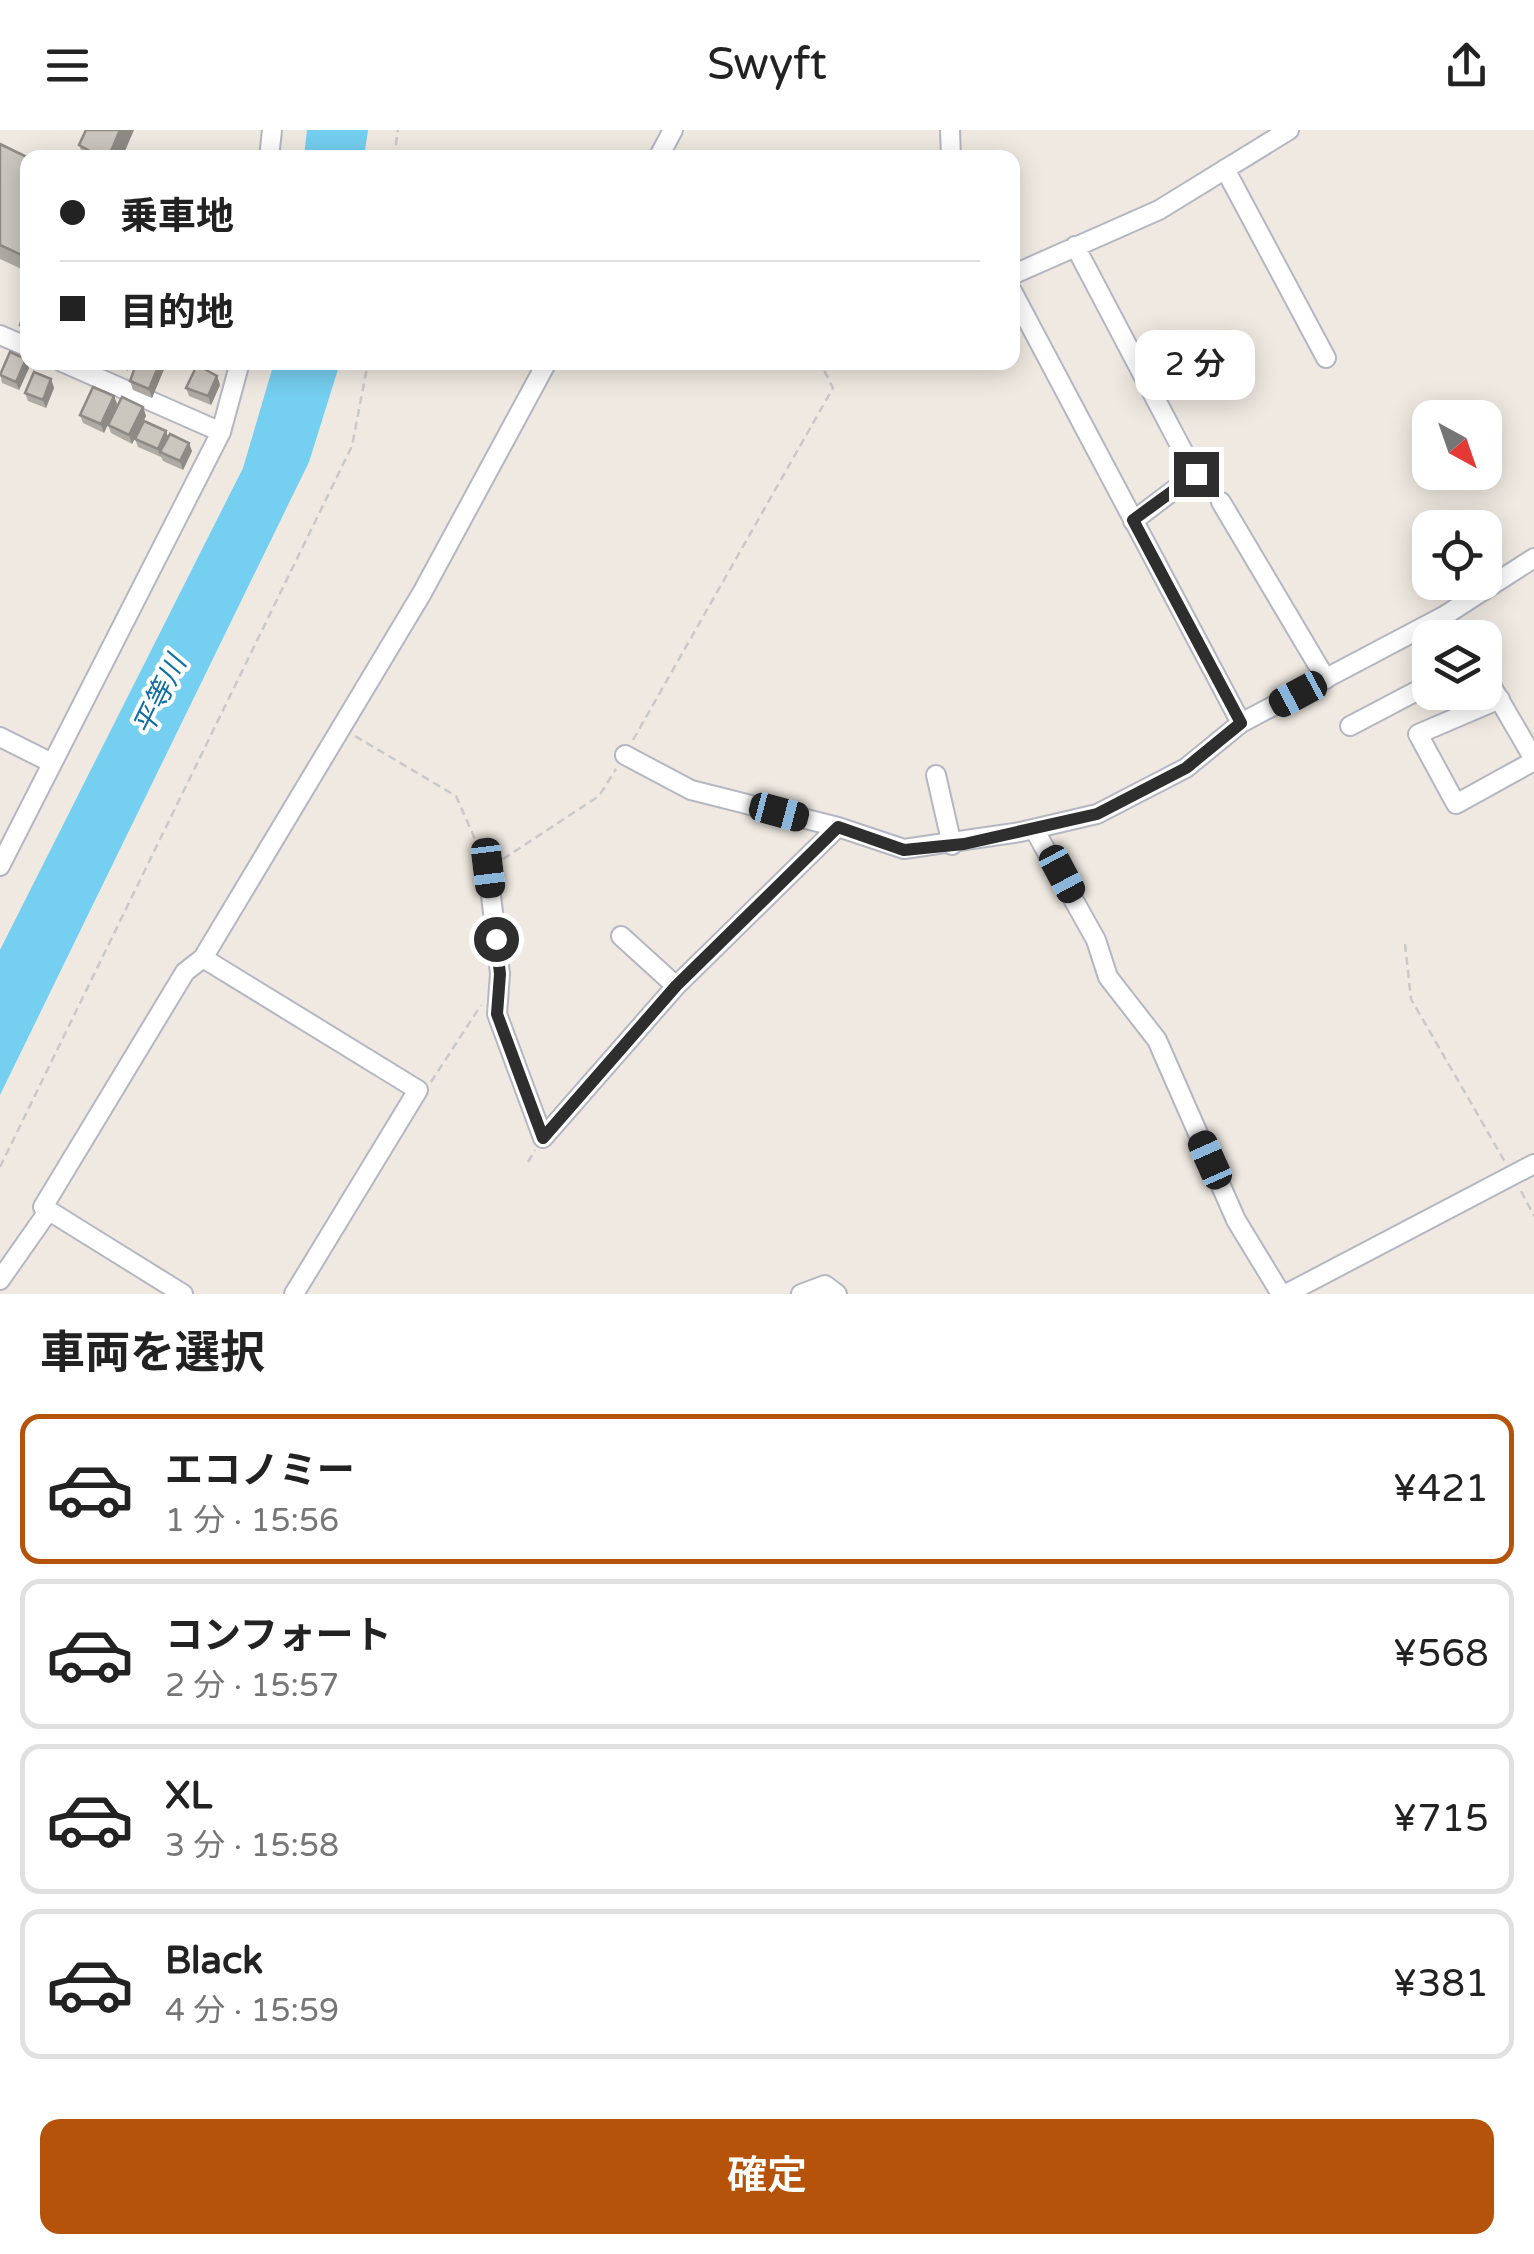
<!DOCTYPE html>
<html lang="ja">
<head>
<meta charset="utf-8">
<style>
  :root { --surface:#fff; --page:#f2f2f2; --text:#222; --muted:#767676; --line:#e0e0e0; --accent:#b45309 }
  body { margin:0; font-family:"Varela Round","Noto Sans JP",sans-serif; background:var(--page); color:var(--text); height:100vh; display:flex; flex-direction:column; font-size:38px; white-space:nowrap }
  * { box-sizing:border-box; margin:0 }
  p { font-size:32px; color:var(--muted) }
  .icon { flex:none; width:55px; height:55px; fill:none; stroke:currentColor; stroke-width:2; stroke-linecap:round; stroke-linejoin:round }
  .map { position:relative; height:1164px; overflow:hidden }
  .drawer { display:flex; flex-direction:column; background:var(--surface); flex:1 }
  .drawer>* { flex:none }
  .banner { position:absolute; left:20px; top:20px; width:1000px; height:220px; border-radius:20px; box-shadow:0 5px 25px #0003; display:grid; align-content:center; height:220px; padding:0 40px; background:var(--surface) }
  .needle { width:65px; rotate:140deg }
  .fabs { position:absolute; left:1412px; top:270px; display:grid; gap:20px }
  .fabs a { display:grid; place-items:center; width:90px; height:90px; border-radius:20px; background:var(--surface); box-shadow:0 5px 25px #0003; font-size:50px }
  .end { position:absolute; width:45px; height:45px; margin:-22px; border:12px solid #2e2e2e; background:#fff; box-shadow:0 0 0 5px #fff }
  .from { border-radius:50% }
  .bubble { position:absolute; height:70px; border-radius:20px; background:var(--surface); box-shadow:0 5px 25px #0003; font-size:32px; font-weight:600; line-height:70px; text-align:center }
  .car { position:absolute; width:30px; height:60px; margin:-30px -15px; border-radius:12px; box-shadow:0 0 8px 2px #0007; background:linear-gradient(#222 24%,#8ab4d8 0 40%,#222 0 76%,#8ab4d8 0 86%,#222 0) }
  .banner b { display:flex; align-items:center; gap:35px; height:95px; font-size:38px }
  .banner b+b { border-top:2px solid var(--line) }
  .banner i { width:25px; height:25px; background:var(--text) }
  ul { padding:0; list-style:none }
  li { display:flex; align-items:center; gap:30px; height:150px; margin:0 20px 15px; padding:0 20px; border:5px solid var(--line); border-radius:20px }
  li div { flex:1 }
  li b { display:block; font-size:38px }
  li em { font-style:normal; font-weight:600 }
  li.current { border-color:var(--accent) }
  li>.icon { width:90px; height:90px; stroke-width:1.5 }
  h2 { padding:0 40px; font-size:45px; line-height:120px }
  .cta { display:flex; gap:20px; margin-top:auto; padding:20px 40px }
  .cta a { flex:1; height:115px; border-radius:20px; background:var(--accent); color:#fff; font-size:40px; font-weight:600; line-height:115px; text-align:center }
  header { display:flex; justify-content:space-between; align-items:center; height:130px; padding:0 40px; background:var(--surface); font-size:45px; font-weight:600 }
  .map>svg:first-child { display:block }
  .water { fill:#75cff0 }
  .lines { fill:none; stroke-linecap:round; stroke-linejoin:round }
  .minor-casing { stroke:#b4b7c1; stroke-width:22 }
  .path { stroke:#c9c9c9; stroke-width:2.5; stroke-dasharray:8 5; stroke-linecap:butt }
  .minor { stroke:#fff; stroke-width:18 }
  .wall { fill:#afaba4 }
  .shaded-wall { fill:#8e8b86 }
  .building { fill:#cbc7bf; stroke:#8e8b86; stroke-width:2.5 }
  .route { stroke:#2e2e2e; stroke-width:12 }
  .labels { text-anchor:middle; stroke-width:8; stroke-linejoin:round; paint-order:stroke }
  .water-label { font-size:28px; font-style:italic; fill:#0d6fa3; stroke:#fff }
</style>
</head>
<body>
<header><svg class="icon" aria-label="menu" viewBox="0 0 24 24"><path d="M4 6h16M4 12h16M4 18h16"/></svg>Swyft<svg class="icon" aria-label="share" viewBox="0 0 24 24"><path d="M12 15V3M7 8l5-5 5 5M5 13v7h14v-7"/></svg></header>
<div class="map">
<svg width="1534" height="1164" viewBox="0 0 1534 1164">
  <rect width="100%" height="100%" fill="#efe9e1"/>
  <!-- water -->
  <path class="water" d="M307 0H368L364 27H304Z
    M274 233H340L309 332 0 965V820L243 338Z"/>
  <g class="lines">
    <defs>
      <path id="minor" d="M950 0 951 28
        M269 28 272 0
        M658 28 673 0
        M1225 39 1326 228
        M1075 116 1195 344 1133 391
        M1012 145 1159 80 1289 0
        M1012 161 1241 593
        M0 205 28 217
        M62 232 221 302
        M1221 372 1326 549
        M1444 486 1454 508
        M1485 545 1534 629
        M1500 569 1418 604 1456 674 1534 631
        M1350 596 1430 554
        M0 607 52 633
        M625 625 691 660 838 697 904 719 1020 702 1097 684 1186 638 1241 593 1444 486 1534 428
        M936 645 952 715
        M1034 699 1096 810 1108 847 1157 910 1236 1090 1281 1164
        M0 736 221 302 240 232
        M488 739 500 844 497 884 543 1008 676 856 838 697
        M621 806 676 856
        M203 828 422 463 547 232
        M0 1150 47 1083
        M183 1164 43 1077 185 842 203 828 418 960 294 1164
        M801 1164 825 1155 837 1164
        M1286 1164 1534 1034"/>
    </defs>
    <!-- minor casing -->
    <use href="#minor" class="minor-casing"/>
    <!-- path -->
    <path class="path" d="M394 28 398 0
      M355 606 456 666 482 725
      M633 610 833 258 820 232
      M503 729 599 666 616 639
      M1405 814 1411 869 1505 1032
      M431 952 481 875
      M528 1032 535 1020
      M0 1037 352 316 368 232
      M1521 1061 1534 1086"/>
    <!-- minor -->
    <use href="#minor" class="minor"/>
  </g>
  <!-- wall -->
  <path class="wall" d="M0 14 28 28V142L0 129Z
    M79 15 122 28H84Z
    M28 172V206L23 203 20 195Z
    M105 232H131L128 241Z
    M167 232 152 268 133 260 130 251Z
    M29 238 19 260 2 253 0 243Z
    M217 246 220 255 211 275 189 266 186 258Z
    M51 249 54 258 46 278 28 271 25 263Z
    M114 266 117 274 104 303 83 293 80 285Z
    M143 277 146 286 132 314 111 303 108 295Z
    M166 301 168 307 192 321 183 340 163 331 161 327 138 317 135 309Z"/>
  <!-- shaded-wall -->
  <path class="shaded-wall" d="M120 0H134L122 28H108Z
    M26 229 29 238 19 260 16 252Z
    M160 232H167L152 268 149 259Z
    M217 246 220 255 211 275 208 266Z
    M51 249 54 258 46 278 43 270Z
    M114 266 117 274 104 303 101 294Z
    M143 277 146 286 132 314 129 305Z
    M166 301 169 310 160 322 161 328 158 319Z
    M189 313 192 321 183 340 180 331Z"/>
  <!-- building -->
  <path class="building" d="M86 0H120L108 28H103L79 15Z
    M0 14 29 28 28 128 0 115Z
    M28 172V199L20 195Z
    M10 222 26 229 16 252 0 245Z
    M137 232H160L149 259 130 251Z
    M197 235 217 246 208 266 186 258Z
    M34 242 51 249 43 270 25 263Z
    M93 257 114 266 101 294 80 285Z
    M122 267 143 277 129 305 108 295Z
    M144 291 166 301 158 319 135 309Z
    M170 304 189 313 180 331 160 322Z"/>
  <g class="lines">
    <!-- route -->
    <path class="route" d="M496 809 500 844 497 884 543 1008 676 856 838 697 904 720 964 714 1097 684 1186 638 1241 593 1133 390 1196 344"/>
  </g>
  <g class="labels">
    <!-- water labels -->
    <g class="water-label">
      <text transform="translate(159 565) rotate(-64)" y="10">平等川</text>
    </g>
  </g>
</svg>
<div class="fabs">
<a><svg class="needle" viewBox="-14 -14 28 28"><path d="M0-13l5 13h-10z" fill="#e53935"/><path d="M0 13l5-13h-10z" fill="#767676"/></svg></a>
<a><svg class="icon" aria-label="locate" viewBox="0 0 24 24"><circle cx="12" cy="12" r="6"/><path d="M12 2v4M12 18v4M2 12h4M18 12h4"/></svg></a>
<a><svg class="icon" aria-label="layers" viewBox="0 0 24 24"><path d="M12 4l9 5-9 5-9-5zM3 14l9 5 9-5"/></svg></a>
</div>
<i class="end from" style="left:496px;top:809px"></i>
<i class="end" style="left:1196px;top:344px"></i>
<div class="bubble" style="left:1135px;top:200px;width:120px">2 分</div>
<i class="car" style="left:1298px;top:564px;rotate:242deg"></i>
<i class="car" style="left:779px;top:682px;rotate:105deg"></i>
<i class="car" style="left:488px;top:738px;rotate:173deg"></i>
<i class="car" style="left:1062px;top:744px;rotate:152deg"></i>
<i class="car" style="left:1210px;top:1030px;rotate:336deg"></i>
<div class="banner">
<b><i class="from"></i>乗車地</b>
<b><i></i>目的地</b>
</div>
</div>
<section class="drawer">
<h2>車両を選択</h2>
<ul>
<li class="current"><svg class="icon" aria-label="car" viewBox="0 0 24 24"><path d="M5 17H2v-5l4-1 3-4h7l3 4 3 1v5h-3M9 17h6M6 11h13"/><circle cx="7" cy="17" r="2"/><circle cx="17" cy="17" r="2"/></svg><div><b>エコノミー</b><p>1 分 · 15:56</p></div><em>¥421</em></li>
<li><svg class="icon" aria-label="car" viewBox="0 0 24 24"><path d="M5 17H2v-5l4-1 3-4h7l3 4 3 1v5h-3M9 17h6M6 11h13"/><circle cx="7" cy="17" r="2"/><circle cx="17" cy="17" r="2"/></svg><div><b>コンフォート</b><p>2 分 · 15:57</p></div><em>¥568</em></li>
<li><svg class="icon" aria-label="car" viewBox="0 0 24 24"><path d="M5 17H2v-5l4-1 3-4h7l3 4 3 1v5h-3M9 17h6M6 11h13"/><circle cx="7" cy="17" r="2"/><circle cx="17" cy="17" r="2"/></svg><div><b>XL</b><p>3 分 · 15:58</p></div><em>¥715</em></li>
<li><svg class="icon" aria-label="car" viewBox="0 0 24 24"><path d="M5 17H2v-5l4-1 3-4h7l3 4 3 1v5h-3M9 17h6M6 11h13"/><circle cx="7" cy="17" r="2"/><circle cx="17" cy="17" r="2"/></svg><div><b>Black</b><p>4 分 · 15:59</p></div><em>¥381</em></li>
</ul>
<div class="cta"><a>確定</a></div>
</section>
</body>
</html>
